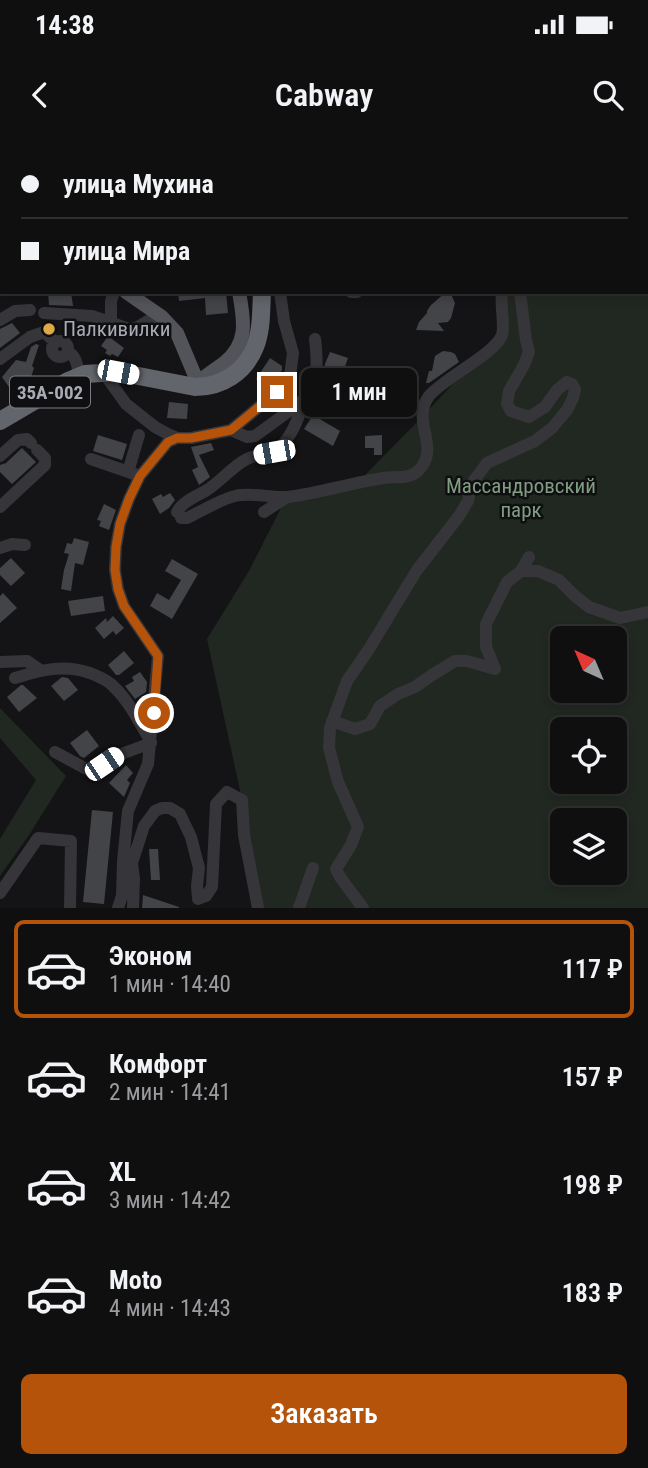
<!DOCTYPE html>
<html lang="ru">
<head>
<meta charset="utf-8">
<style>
  :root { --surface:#0f0f10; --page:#181819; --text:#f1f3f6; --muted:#9b9c9f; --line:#2f2f30; --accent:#b45309 }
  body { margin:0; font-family:"Roboto Condensed",sans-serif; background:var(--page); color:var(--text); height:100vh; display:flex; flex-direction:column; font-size:26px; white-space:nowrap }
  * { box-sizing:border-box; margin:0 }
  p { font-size:23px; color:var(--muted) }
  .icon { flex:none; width:38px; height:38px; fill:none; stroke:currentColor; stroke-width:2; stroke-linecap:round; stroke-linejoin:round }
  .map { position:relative; height:768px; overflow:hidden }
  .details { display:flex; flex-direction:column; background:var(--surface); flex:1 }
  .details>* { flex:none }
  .banner { position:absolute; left:0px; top:0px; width:649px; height:154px; box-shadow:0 4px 10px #0003,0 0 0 2px var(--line); display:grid; align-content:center; height:154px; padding:0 21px; background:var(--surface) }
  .needle { width:46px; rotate:316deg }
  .tools { position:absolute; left:550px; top:486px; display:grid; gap:14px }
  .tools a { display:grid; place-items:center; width:77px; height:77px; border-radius:10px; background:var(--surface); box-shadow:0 4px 10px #0003,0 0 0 2px var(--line); font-size:35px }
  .end { position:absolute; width:32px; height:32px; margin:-16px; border:9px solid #b45309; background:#fff; box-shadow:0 0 0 4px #fff }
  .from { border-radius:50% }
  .bubble { position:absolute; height:49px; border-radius:10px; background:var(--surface); box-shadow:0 4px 10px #0003,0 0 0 2px var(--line); font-size:23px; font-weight:600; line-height:49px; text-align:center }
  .car { position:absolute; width:21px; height:42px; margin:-21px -10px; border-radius:9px; box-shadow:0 0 5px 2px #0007; background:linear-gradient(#fff 24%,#345 0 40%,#fff 0 76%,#345 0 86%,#fff 0) }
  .banner b { display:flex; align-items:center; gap:24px; height:66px; font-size:26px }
  .banner b+b { border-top:2px solid var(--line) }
  .banner i { width:18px; height:18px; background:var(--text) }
  ul { padding:12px 0 0; list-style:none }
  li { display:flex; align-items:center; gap:21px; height:98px; margin:0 14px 10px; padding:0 7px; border:4px solid transparent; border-radius:10px }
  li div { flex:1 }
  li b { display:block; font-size:26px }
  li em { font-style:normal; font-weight:600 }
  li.active { border-color:var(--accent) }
  li>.icon { width:63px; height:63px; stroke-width:1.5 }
  .button { display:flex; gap:14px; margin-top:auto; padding:14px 21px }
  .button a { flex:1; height:80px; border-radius:10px; background:var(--accent); color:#fff; font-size:28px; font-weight:600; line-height:80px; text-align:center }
  .status { display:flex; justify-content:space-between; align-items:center; height:49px; padding:0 35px; background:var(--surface); direction:ltr }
  .status svg { height:19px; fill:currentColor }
  header { display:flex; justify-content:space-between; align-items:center; height:91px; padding:0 21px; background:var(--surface); font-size:32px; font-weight:600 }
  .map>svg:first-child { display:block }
  .green { fill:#212822; fill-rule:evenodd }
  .building { fill:#434448 }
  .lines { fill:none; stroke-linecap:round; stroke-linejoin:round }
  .minor { stroke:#36363a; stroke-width:12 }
  .major { stroke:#525459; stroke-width:14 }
  .highway { stroke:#62656b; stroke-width:18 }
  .route { stroke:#b45309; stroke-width:9 }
  .poi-dot { fill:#ddaa45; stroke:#0f0f11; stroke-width:2.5 }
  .labels { text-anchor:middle; stroke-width:5; stroke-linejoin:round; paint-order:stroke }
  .shield { fill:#0f0f11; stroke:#7a7c83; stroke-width:2 }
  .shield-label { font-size:19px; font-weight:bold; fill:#a8abb4 }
  .poi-label { font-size:21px; fill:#a8abb4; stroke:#0f0f11; text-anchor:start }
  .park-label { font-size:21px; fill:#819d82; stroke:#0f0f11 }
</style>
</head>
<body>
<div class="status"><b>14:38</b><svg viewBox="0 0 49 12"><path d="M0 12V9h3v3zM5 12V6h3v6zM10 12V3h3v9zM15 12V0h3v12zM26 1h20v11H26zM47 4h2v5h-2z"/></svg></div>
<header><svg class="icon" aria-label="back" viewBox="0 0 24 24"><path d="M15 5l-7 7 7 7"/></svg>Cabway<svg class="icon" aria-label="search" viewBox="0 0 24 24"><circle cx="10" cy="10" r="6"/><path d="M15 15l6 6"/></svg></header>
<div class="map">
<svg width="648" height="768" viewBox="0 0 648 768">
  <rect width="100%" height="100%" fill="#141416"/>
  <!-- green -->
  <path class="green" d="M635 0H648V768H262L245 673 207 499 249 431 288 354 353 344 365 335 423 276 504 189 503 152H648V2H633ZM562 499H614V551H562ZM562 590H614V642H562ZM562 681H614V733H562Z
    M0 568 66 636 29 695 0 736V699L36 640 0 598Z"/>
  <!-- building -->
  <path class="building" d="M48 152H71L73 166 49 165Z
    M178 152H226L228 173 206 175 205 158 179 161Z
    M446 152 451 154 455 163 451 178 448 182 438 183 444 191 416 190 419 182 427 173V171L431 165Z
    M12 183 20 193 0 208V189Z
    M108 196 124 208 118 217 112 214 110 216 105 213 107 210 101 206Z
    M36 204 39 205 32 226 34 228 31 237 9 247 2 237 16 220 26 222 31 207Z
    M443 211 451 212 455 214 459 222 429 243H426L429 231H432L435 216Z
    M330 212 348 218 341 238 346 240 342 252 337 250 333 259 318 254 324 238 325 224Z
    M270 218 282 226V230L269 247 256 239Z
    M402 247 417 254 408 273 394 267Z
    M169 262 188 264 187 279 167 278Z
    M313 275 340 291 333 306 304 289Z
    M98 295 127 304 122 320 93 311Z
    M382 295V315H374V308H365V296Z
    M211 303 214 310 199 315 210 337 199 345 192 330 198 327 191 307Z
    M22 308 36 322 12 344 0 332V325L6 323Z
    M170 353 175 360 169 368 160 374 152 359 161 354 163 357Z
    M104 364 116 370 109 390 99 386 101 381 97 380Z
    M74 398 89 402 83 425 75 423 71 451 61 449 64 430 69 414 64 413 67 403 72 404Z
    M11 418 25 433 11 446 0 435V428Z
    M172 419 198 434 172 479 150 466 157 453 169 460 181 440 165 431Z
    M3 453 17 468 0 483V456Z
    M103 456 105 471 71 476 68 461Z
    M113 476 124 488 116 495 113 491 104 499 95 488 106 478 107 482Z
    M124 511 134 523 119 535H116L108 525Z
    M140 532 147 542 146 552 135 559 125 546 134 541 132 537Z
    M62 537 68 538 78 550 64 561 51 546Z
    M21 545H23L37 558 19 572 7 557Z
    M87 590 99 606 84 618 80 616 70 603Z
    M126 625 133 633 127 640 130 643 124 657 109 643Z
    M92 670 113 672 104 764 83 762Z
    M149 709H158L160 740H151Z
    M143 755 179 767V768H142Z"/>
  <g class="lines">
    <!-- minor -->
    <path class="minor" d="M518 0 521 2
      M356 2 366 0
      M478 2 479 0
      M576 2 579 0
      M632 2 633 0
      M0 48H2
      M0 76H2
      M0 102 2 101
      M351 152H357
      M44 173 92 176 129 189 136 188 148 181 162 177
      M0 180 15 171 30 170
      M111 182V161L114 152
      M52 209a8 8 0 1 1 16 0a8 8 0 1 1-16 0Z
      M68 212C75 215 77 222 78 230
      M0 219 30 197 44 192 55 202
      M103 232 126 264 155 287 168 294 177 298H191L231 290 277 252 290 236 293 213 284 181 280 152
      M296 266C320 249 318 225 315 199
      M0 316 18 300 27 299 31 303
      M91 319 140 336
      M128 332 139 295
      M0 367 45 325V318L37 310
      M177 372C183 361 197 356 207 350 221 341 231 328 245 320 254 315 262 315 271 312 286 308 297 283 301 269L296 266 255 296 247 297 231 290
      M264 372 287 357
      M181 378H187C200 372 221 359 235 356 250 352 272 358 288 357 320 353 351 343 383 338 395 336 408 340 418 331 442 308 410 281 429 256 444 238 496 213 502 195 505 186 500 164 502 152
      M0 408 12 404 25 405
      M521 431H538L559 440 574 455 589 467 620 478 648 472
      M0 522 27 521 40 530
      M15 538C41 530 63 524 90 533 99 537 108 540 114 547 130 562 140 584 151 602
      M332 581 355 589 370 584 380 566 398 554 415 547 432 535 455 521H467L495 529 486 507V484L507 442 521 431 529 417
      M55 612 92 632 116 616 151 603
      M0 753 38 698 71 701 70 768
      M118 768 122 756 123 721 128 671 148 624 158 516 124 466 118 449 115 430 116 407 120 384 129 359 140 336 168 302 177 298
      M133 768 134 739 132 723 144 686 155 671 162 668H170L180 674 191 697 199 728 197 746 198 759 206 756 212 747 216 664 227 652 242 660 244 695 258 768
      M299 768 313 728
      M363 768 340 737 336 729 351 705 358 687 338 642 329 608 330 588 347 541 369 509 417 430 459 376 468 361 472 343 487 323 535 301 552 288 567 270 573 258 575 249 572 244 567 242 557 250 545 267 529 277 511 271 507 264 509 251 524 225 529 212 526 200 520 152"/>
    <!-- major -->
    <path class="major" d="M136 0 137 2
      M0 131H2
      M126 152 162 177 177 193 198 243C206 235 215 230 224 223 249 203 244 180 239 152"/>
    <!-- highway -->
    <path class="highway" d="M298 2 300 0
      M0 281 68 241 85 234 118 232 195 247C222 247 245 232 255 207 262 190 261 169 262 152"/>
  </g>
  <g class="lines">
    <!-- route -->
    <path class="route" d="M154 573 158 516 124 466 118 449 115 430 116 407 120 384 129 359 140 336 168 302 177 298H191L231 290 277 252"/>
  </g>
  <!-- markers -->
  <circle class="poi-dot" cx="49" cy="189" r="7"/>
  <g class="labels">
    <!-- shield labels -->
    <rect class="shield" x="10" y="236.5" width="80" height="31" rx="5"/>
    <g class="shield-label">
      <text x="50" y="259">35А-002</text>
    </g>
    <!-- poi labels -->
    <g class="poi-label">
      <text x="63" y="196">Палкивилки</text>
    </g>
    <!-- park labels -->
    <g class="park-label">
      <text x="521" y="353">Массандровский<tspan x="521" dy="24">парк</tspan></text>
    </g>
  </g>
</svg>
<div class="tools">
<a><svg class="needle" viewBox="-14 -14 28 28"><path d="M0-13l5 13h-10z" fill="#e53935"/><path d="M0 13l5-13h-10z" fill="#9b9c9f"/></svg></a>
<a><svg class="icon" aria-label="locate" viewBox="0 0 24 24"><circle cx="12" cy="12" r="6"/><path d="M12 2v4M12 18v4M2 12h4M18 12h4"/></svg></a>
<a><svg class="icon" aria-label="layers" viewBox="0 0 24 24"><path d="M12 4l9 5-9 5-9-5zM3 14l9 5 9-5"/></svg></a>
</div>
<i class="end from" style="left:154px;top:573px"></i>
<i class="end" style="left:277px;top:252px"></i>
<div class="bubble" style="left:301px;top:228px;width:116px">1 мин</div>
<i class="car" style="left:118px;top:232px;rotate:101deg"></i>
<i class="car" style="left:274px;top:312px;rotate:260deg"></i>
<i class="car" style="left:104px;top:624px;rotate:56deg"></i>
<div class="banner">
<b><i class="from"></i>улица Мухина</b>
<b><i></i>улица Мира</b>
</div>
</div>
<section class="details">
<ul>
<li class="active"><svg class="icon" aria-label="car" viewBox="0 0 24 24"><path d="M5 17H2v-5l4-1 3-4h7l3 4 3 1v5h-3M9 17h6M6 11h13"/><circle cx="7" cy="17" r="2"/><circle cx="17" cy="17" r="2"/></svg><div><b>Эконом</b><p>1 мин · 14:40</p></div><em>117 ₽</em></li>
<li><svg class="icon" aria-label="car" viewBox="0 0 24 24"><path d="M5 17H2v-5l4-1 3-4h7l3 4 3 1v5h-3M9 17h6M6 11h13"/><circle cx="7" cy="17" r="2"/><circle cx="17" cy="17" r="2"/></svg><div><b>Комфорт</b><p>2 мин · 14:41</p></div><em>157 ₽</em></li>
<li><svg class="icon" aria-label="car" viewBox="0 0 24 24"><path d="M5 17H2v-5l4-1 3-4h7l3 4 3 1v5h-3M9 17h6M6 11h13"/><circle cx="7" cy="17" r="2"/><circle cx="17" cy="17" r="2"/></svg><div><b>XL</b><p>3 мин · 14:42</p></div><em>198 ₽</em></li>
<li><svg class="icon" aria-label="car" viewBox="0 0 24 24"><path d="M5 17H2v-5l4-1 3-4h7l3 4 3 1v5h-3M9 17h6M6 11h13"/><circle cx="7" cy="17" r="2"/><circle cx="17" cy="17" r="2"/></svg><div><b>Moto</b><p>4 мин · 14:43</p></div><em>183 ₽</em></li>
</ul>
<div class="button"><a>Заказать</a></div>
</section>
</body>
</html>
